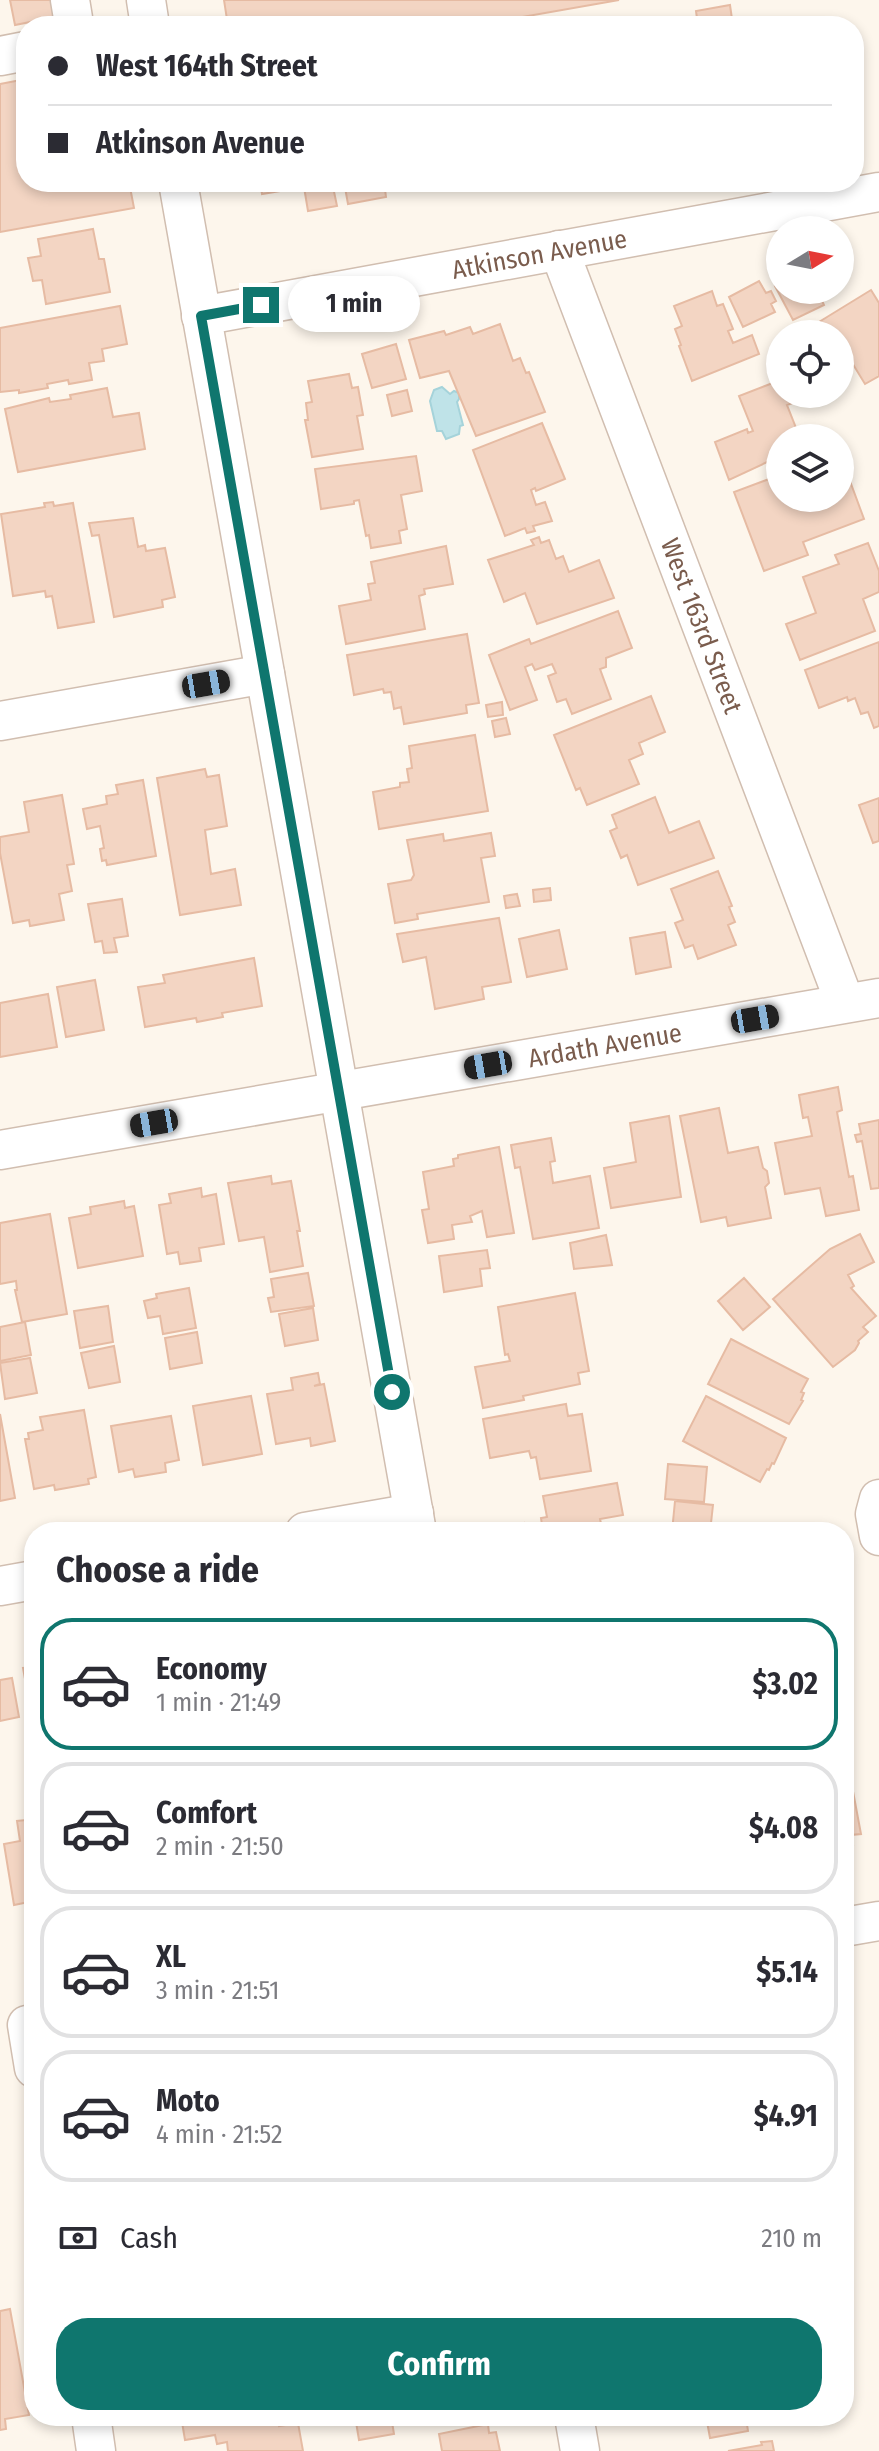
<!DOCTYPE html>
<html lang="en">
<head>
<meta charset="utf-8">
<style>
  :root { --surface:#fff; --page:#f2f2f3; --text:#2b2b33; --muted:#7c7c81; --line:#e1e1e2; --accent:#0f766e }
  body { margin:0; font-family:"Fira Sans Condensed",sans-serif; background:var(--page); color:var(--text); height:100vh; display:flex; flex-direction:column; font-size:30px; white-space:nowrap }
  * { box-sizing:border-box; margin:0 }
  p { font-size:26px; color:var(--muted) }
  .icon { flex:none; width:44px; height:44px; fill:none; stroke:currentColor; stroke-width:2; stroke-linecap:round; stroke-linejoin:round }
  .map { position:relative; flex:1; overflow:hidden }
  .panel { position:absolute; left:24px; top:1522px; width:830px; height:904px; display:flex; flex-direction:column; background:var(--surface); border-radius:32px; box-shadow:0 4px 12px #0003 }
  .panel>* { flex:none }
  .top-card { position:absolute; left:16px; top:16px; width:848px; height:176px; border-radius:32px; box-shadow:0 4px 12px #0003; display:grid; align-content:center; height:176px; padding:0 32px; background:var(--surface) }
  .needle { width:52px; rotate:80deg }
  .tools { position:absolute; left:766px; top:216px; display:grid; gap:16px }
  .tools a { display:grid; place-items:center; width:88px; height:88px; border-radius:50%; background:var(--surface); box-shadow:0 4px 12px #0003; font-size:40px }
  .end { position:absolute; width:36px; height:36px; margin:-18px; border:10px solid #0f766e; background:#fff; box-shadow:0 0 0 4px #fff }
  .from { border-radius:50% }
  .bubble { position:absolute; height:56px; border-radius:28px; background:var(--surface); box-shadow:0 4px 12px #0003; font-size:26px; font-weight:700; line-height:56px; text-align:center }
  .car { position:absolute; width:24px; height:48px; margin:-24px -12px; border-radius:10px; box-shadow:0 0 6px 2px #0007; background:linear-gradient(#222 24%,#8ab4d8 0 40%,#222 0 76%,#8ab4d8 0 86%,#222 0) }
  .top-card b { display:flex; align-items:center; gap:28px; height:76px; font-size:30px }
  .top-card b+b { border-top:2px solid var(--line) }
  .top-card i { width:20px; height:20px; background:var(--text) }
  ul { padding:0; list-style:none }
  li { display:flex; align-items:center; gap:24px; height:132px; margin:0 16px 12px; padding:0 16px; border:4px solid var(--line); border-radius:32px }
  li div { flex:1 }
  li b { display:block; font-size:30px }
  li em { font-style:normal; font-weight:700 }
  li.on { border-color:var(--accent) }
  li>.icon { width:72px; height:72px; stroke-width:1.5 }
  h2 { padding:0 32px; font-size:36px; line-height:96px }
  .pay { display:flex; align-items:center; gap:20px; height:88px; padding:0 32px; font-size:30px }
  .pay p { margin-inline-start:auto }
  .button { display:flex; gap:16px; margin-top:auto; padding:16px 32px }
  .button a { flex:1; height:92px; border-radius:32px; background:var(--accent); color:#fff; font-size:32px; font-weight:700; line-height:92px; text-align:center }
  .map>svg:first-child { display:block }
  .water { fill:#bfe3e8; stroke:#a5d3da; stroke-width:2 }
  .building { fill:#f3d5c3; stroke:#e6bba3; stroke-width:2 }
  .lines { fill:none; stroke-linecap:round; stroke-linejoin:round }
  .minor-casing { stroke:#d1beb0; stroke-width:41 }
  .minor { stroke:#fff; stroke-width:38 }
  .route { stroke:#0f766e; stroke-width:10 }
  .labels { text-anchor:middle; stroke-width:6; stroke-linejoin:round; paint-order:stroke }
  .street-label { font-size:26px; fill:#7a5c4d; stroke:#fffaf3 }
</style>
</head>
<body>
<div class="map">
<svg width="879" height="2451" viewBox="0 0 879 2451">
  <rect width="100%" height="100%" fill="#fdf6ec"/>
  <!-- water -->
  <path class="water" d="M442 387 450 394 454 391 459 393V399L457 402 463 425 460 426 459 434 446 439 442 431H437L430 401 434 390Z"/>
  <!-- building -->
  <path class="building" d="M10 0H57L60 16 15 25Z
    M224 0H619L471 26H228Z
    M730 5 733 26H698L696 11Z
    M26 79V182H129L134 208 0 232V84Z
    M260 182H332L337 206 308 211 304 187 262 194Z
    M344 182H384L386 197 348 204Z
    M93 229 99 259H104L110 292 46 304 42 280 33 281 28 258 41 256 38 239Z
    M759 281 766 293 771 291 776 301 771 304 775 312 743 327 729 297Z
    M780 283V290H817L824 305 793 320 775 286Z
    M871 290 879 303V376L865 384 840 343V334H819L814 325Z
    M712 291 717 306 723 304 733 329 728 331 733 343 752 335 759 354 692 381 679 346 681 345 675 329 682 326 674 306Z
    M120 306 127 344 102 349 104 361 89 363 92 380 69 384 68 380 47 384 48 388 19 393V390L0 392V328Z
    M500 324 513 361 520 358 526 373 529 372 545 412 476 436 449 371 420 378 409 340 444 331 446 335 470 327 473 334Z
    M396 344 406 379 372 388 362 354Z
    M349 374 352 388 358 387 363 415 357 416 363 449 312 457 305 420H308L306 403 312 402 308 381Z
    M778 381 780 394H802L804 399 787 405 800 438H780V456L729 480 715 442 747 429 748 433 753 431 739 396Z
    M107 388 113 417 139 413 145 449 18 472 5 409 49 398 50 402 71 399 70 395Z
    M407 390 412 411 392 416 387 395Z
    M542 423 565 479 536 491 535 488 531 490 536 505 545 502 552 521 533 526 535 531 527 533 525 528 505 536 473 450Z
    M840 454 864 519 803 542 808 555 764 571 734 492 780 475V498H840Z
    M416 456 422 491 401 495 407 529 399 531 401 543 371 548 369 535 366 536 359 500 354 501V504L321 509 315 469Z
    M53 502 54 506 73 503 94 622 58 628 52 596 46 597 45 591 13 596 1 514 45 507 44 503Z
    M133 518 138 547 145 545 146 551 165 548 175 597 162 600 163 607 114 617 99 535 92 536 89 523Z
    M539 537 541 543 549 540 556 559 563 556 569 572 599 560 614 598 537 624 525 593 504 602 488 560 534 545 531 540Z
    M868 543 879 571V592L863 599 875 631 800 660 786 624 816 613 803 577 839 564 835 555Z
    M446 546 453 584 424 589 425 594 419 596 425 629 346 644 339 606 371 600 368 584 375 583 371 562Z
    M618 611 632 648 606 658V667L600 669 611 699 572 714 566 699 557 702 548 676 556 673 552 664 535 670 532 664 525 667 537 700 510 710 489 655 529 639 531 644Z
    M467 634 479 703 466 705 467 713 404 724 401 707 394 709 391 692 384 693 383 689 354 695 347 655Z
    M879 642V726L874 728 868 712 861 714 855 698 848 701 847 697 819 708 805 670Z
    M651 696 665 732 639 743 643 754 629 760 639 784 587 805 580 788 576 790 554 735Z
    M502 702 503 715 488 717 486 705Z
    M506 718 510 734 495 737 492 721Z
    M475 735 488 811 379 829 373 792 400 787V783L409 782 407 769 412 768 409 746Z
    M205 769 207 777 219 775 227 826 205 830 211 874 235 869 241 905 180 915 157 778Z
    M143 780 156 856 107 865 106 860 102 861 100 849 104 848 100 826 87 829 83 809 107 804 106 796 118 794 116 785Z
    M62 795 74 864 67 865 72 891 59 894 64 920 30 926 29 920 13 923 0 853V837L29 832 24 802Z
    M655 797 669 833 699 821 714 858 638 885 627 855 621 858 610 831 617 828 612 815Z
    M879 798V841L873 843 859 805Z
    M491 833 495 856 481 858 489 902 417 914 418 919 395 923 388 884 411 880 414 875 407 840 443 834 444 841Z
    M718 871 732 906 729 907 735 922 728 925 736 945 698 959 693 945 685 948 675 923 683 920 671 889Z
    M550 888 551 900 534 902 533 890Z
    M517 894 520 906 506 908 504 896Z
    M122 899 128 936 114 938 117 952 104 953 102 941 95 942 88 904Z
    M499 918 511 982 482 987 484 999 435 1009 426 957 403 962 397 934Z
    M559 930 567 969 527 977 519 939Z
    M665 932 671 967 636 974 630 938Z
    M254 958 262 1006 222 1013 223 1017 197 1022 196 1018 145 1027 138 987 165 983 163 975Z
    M95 980 104 1030 66 1037 57 987Z
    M48 994 57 1047 0 1057V1003Z
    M838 1087 842 1110 837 1112 849 1177 853 1176 859 1210 826 1216 820 1188 785 1194 775 1143 812 1136 808 1117 803 1118 799 1095Z
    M719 1108 728 1153 758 1147 763 1168 767 1171 769 1183 765 1187 771 1218 728 1226 726 1217 701 1222 680 1116Z
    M669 1116 681 1197 611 1208 604 1168 636 1162 630 1123Z
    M879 1120V1188L871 1189 862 1141 857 1142 855 1135 861 1134 859 1124Z
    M551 1138 555 1161 550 1162 553 1183 590 1176 599 1228 533 1239 520 1167 515 1168 511 1145Z
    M499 1147 514 1233 487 1237 482 1211 470 1216 472 1222 452 1225 454 1239 428 1243 422 1210 429 1209 423 1172 454 1166 453 1159 458 1158V1155Z
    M271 1176 272 1184 291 1181 300 1231H297L303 1266 270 1272 264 1237 239 1241 228 1183Z
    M201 1188 202 1197 216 1194 224 1244 199 1248 201 1261 180 1264 178 1252 167 1254 159 1205 171 1203 169 1194Z
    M124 1201 125 1208 134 1206 143 1256 78 1268 69 1218 91 1214 90 1207Z
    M50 1214 67 1314 22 1322 15 1290H17L16 1281 0 1284V1223Z
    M860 1234 874 1262 848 1275 854 1286 851 1288 876 1316 863 1327 868 1332 858 1341 859 1343 855 1350 833 1367 773 1299 830 1249Z
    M606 1235 612 1265 574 1269 570 1243Z
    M487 1250 490 1268 480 1269 482 1286 444 1292 439 1256Z
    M308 1273 314 1306 271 1312 268 1298 274 1297 271 1279Z
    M744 1278 770 1307 743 1330 718 1301Z
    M189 1288 196 1328 163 1334 160 1316 148 1318 144 1301 157 1298 156 1294Z
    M575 1293 589 1371 578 1373 580 1384 523 1396 524 1400 483 1408 475 1367 510 1361 508 1354 505 1355 498 1307Z
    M108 1306 113 1342 80 1348 74 1311Z
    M313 1308 318 1340 285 1346 279 1314Z
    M25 1322 31 1355 0 1361V1327Z
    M197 1332 202 1363 170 1369 165 1338Z
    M731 1339 808 1379 801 1392 804 1393 801 1400 803 1401 789 1424 708 1384Z
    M114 1346 120 1382 89 1388 81 1353Z
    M30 1358 37 1393 5 1399 0 1363Z
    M318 1373 320 1384 314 1386 324 1384 335 1441 311 1446 310 1438 276 1444 267 1394 293 1390 291 1378Z
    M251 1396 262 1454 203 1465 193 1406Z
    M706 1396 786 1438 774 1464 772 1463 769 1470 767 1469 760 1482 683 1441Z
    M566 1404 568 1416 582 1414 591 1471 540 1479 536 1457 531 1458 529 1451 490 1458 483 1419Z
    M84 1410 96 1477 88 1479 89 1484 55 1490 54 1485 34 1489 25 1439H29L28 1433 43 1430 40 1417Z
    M0 1414 15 1498 0 1501Z
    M171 1416 179 1460 165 1463 166 1472 135 1477 133 1469 119 1472 111 1426Z
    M668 1464 707 1467 704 1502 665 1499Z
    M617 1483 623 1515 600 1519 603 1532H506L516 1529 515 1525 524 1523 525 1528 542 1525 541 1518 547 1517 543 1496Z
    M675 1501 713 1505 710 1532H672Z
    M34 1667V1729L23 1668Z
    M12 1678 19 1717 0 1721V1680Z
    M852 1786 861 1834 851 1835 853 1845 847 1846 849 1860 844 1861V1788Z
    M26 1820V1824L34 1823V1901L14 1905 4 1844 20 1841 17 1821Z
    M10 2309 29 2415 5 2419 6 2429 0 2430V2311Z
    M181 2416H277L279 2426 298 2423 303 2451H228L227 2442 217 2444 215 2435 185 2440Z
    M355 2416H391L394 2434 359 2440Z
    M706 2416H755L746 2418 748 2431 710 2438Z
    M488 2424 489 2433 496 2432 500 2451H442L439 2434Z
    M772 2441 774 2451H728L762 2445 761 2442Z"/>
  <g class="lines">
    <defs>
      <g id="minor">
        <path d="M70 0 73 18 71 26"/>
        <path d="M146 0 150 26"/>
        <path d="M0 56 26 51"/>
        <path d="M178 182 417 1532"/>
        <path id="s1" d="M559 250 845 1003"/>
        <path id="s2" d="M201 316 879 192"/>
        <path d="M0 721 265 674"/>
        <path id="s3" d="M0 1150 879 998"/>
        <path d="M879 1499 875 1514 879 1536"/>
        <path d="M305 1532 414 1513"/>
        <path d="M0 1586 34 1580"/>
        <path d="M844 1927 879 1921"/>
        <path d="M27 2025 34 2068"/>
        <path d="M91 2416 96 2451"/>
        <path d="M574 2416 580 2451"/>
      </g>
    </defs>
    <!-- minor casing -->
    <use href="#minor" class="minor-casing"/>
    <!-- minor -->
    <use href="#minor" class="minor"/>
  </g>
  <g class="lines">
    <!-- route -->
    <path class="route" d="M261 305 201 316 392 1392"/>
  </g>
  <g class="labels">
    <!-- street labels -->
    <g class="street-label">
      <text dy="9" stroke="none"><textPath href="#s2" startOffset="344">Atkinson Avenue</textPath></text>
      <text dy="9" stroke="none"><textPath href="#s1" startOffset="402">West 163rd Street</textPath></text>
      <text dy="9" stroke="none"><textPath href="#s3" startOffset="614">Ardath Avenue</textPath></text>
    </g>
  </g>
</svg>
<div class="tools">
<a><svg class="needle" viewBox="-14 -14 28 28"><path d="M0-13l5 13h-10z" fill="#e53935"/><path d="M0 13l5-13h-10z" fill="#7c7c81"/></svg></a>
<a><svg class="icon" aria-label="locate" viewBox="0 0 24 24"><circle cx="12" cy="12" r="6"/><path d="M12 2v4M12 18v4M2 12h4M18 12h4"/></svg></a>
<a><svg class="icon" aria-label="layers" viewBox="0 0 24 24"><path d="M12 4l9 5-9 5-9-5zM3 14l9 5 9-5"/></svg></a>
</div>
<i class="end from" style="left:392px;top:1392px"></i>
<i class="end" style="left:261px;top:305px"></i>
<div class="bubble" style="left:288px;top:276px;width:132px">1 min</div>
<i class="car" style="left:206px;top:684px;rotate:80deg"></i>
<i class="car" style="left:755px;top:1019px;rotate:80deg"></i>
<i class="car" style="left:488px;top:1065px;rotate:260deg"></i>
<i class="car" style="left:154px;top:1123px;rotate:260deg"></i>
<div class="top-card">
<b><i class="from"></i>West 164th Street</b>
<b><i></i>Atkinson Avenue</b>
</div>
<section class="panel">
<h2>Choose a ride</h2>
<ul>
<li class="on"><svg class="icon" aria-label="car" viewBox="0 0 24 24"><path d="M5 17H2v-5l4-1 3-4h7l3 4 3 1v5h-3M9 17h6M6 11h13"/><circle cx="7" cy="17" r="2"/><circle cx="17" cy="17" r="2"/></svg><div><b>Economy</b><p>1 min · 21:49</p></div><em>$3.02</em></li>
<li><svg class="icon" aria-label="car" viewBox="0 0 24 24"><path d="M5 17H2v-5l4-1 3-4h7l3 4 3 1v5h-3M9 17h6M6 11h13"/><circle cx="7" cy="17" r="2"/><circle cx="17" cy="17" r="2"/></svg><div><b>Comfort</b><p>2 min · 21:50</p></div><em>$4.08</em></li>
<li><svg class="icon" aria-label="car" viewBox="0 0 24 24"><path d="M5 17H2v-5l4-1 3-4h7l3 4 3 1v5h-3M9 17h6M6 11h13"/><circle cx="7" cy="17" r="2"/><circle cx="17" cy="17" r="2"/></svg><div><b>XL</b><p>3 min · 21:51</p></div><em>$5.14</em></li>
<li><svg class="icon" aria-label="car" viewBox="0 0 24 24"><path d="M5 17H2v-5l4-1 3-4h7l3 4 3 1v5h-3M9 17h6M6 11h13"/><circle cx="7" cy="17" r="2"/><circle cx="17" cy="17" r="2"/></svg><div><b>Moto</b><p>4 min · 21:52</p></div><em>$4.91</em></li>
</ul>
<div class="pay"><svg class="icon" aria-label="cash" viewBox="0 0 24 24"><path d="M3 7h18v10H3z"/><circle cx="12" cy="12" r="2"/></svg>Cash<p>210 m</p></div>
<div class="button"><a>Confirm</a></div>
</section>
</div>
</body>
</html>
